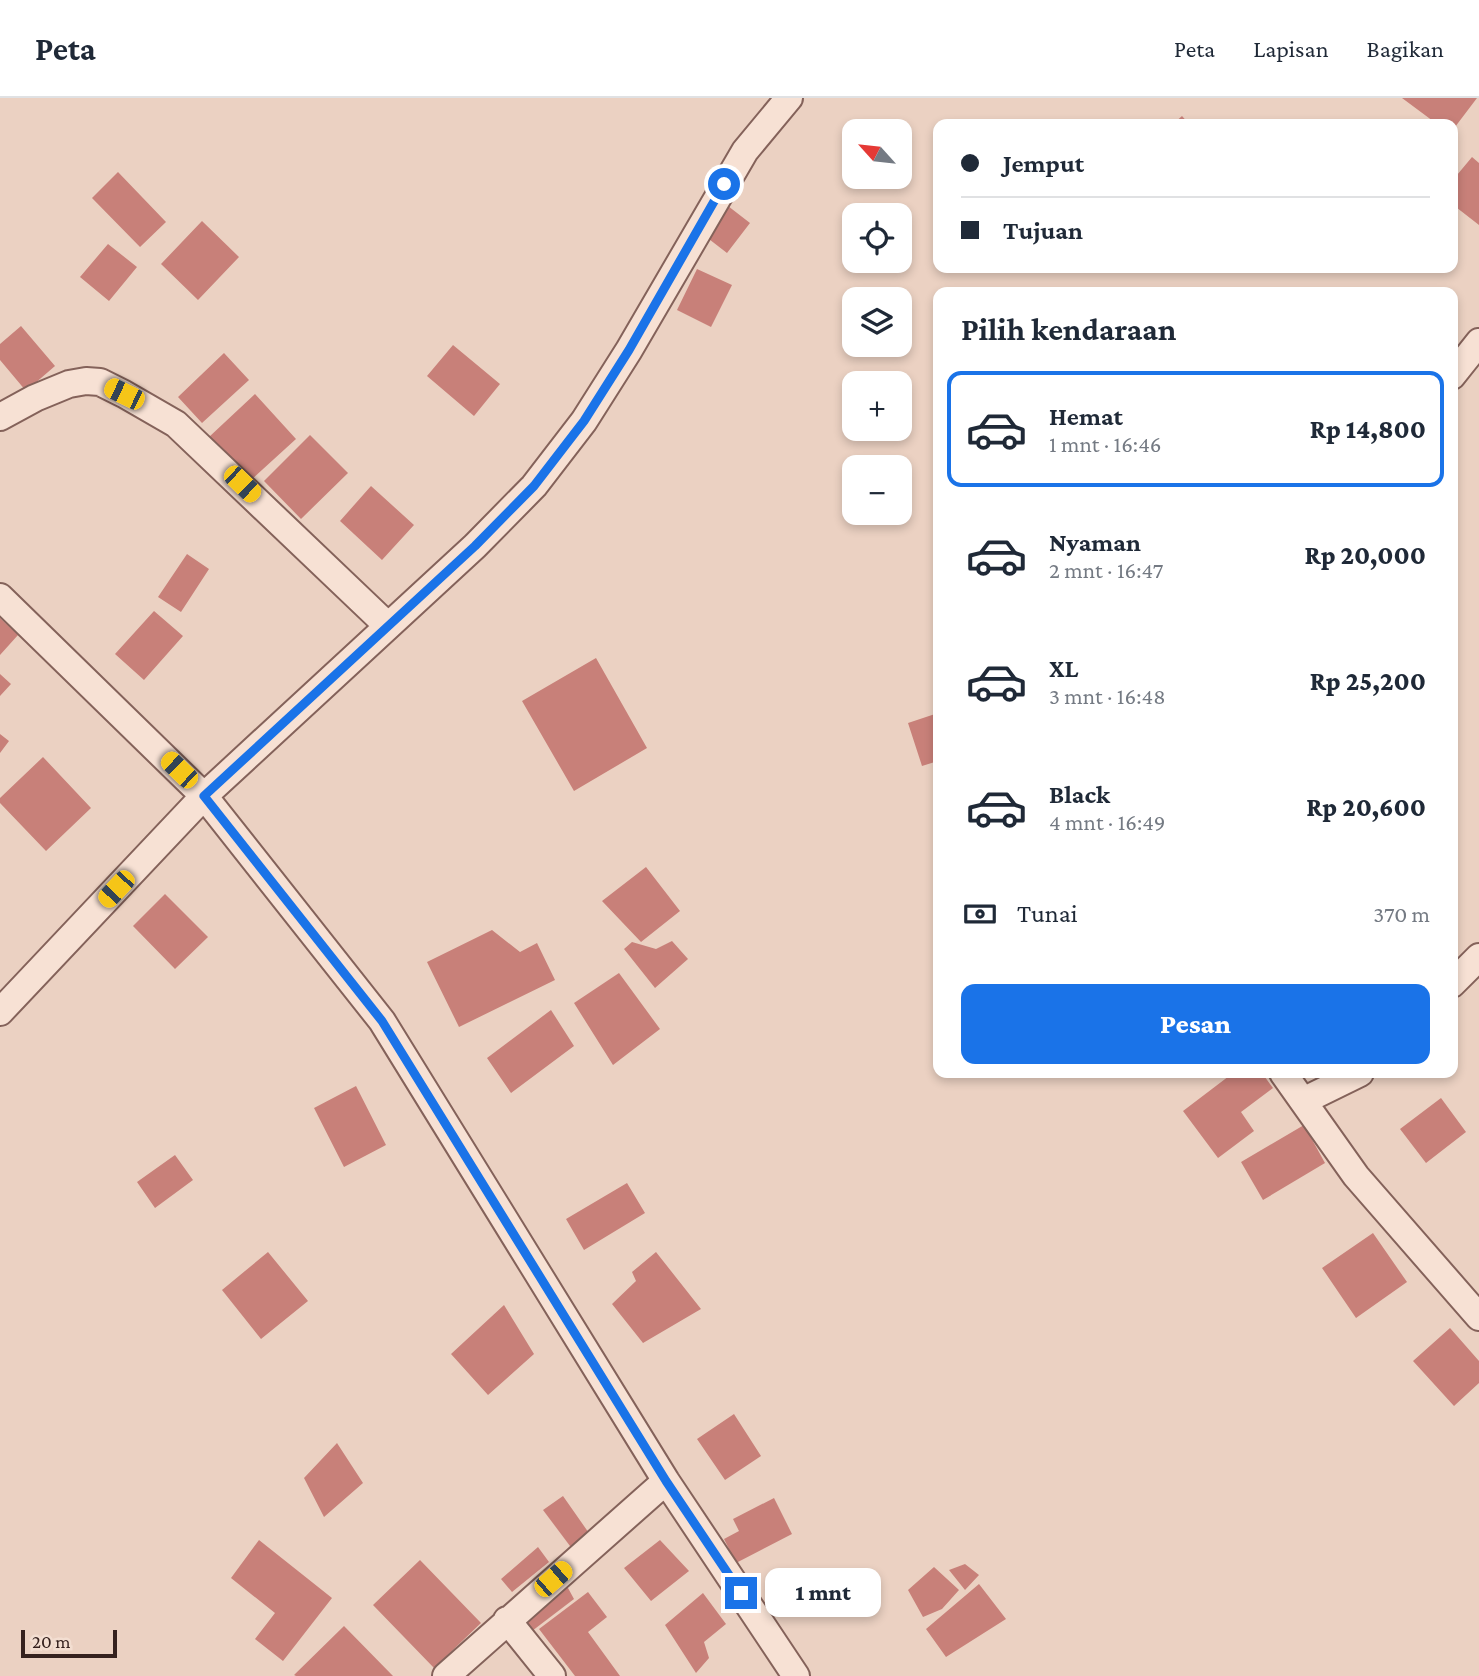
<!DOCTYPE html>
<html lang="id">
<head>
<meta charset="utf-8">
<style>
  :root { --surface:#fff; --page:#f6f6f7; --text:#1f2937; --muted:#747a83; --line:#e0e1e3; --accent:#1a73e8 }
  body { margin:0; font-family:"Crimson Pro",serif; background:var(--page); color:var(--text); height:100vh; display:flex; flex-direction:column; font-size:26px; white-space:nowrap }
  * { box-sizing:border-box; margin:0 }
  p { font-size:23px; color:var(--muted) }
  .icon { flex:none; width:38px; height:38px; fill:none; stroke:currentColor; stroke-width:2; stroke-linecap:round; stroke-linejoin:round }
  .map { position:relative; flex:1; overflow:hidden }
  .drawer { position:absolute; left:933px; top:189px; width:525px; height:791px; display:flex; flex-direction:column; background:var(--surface); border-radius:14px; box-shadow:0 4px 10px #0003 }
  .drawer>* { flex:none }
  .top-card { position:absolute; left:933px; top:21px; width:525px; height:154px; border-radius:14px; box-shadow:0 4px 10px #0003; display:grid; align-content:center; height:154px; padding:0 28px; background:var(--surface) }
  .needle { width:46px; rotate:297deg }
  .tools { position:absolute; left:842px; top:21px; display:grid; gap:14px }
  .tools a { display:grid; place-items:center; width:70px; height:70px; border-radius:14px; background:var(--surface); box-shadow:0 4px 10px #0003; font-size:35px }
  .scale { position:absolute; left:21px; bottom:18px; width:96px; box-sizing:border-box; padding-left:7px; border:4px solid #35211e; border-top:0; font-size:19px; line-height:24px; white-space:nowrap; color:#35211e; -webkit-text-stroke:5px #f3ded1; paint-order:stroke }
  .end { position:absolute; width:32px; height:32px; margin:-16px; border:9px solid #1a73e8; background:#fff; box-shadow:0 0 0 4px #fff }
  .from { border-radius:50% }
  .bubble { position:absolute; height:49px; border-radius:14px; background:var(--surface); box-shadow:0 4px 10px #0003; font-size:23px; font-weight:800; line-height:49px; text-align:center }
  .car { position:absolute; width:21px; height:42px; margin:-21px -10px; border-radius:9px; box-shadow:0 0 5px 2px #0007; background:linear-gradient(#f5c518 24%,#345 0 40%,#f5c518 0 76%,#345 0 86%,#f5c518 0) }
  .top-card b { display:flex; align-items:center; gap:24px; height:66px; font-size:26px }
  .top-card b+b { border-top:2px solid var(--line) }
  .top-card i { width:18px; height:18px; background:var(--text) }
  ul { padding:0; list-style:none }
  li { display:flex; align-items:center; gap:21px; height:116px; margin:0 14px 10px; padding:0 14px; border:4px solid transparent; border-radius:14px }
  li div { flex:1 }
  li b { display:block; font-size:26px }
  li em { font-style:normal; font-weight:800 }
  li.on { border-color:var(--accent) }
  li>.icon { width:63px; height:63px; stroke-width:1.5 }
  h2 { padding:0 28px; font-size:32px; line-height:84px }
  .pay { display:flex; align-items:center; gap:18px; height:77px; padding:0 28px; font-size:26px }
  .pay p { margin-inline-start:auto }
  .button { display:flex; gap:14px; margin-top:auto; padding:14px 28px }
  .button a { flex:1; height:80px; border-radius:14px; background:var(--accent); color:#fff; font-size:28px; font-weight:800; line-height:80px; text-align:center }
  header { display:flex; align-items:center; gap:42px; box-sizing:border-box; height:98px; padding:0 35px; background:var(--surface); border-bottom:2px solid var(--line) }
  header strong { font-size:33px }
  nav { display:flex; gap:38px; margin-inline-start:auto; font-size:24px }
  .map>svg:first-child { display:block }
  .building { fill:#c88079 }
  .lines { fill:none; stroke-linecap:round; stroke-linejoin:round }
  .minor-casing { stroke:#84625a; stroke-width:30 }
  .minor { stroke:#f7e1d4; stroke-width:26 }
  .route { stroke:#1a73e8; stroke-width:9 }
</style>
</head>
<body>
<header>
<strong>Peta</strong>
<nav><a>Peta</a><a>Lapisan</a><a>Bagikan</a></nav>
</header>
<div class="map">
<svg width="1479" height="1578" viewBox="0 0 1479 1578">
  <rect width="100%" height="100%" fill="#ebd1c2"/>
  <!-- building -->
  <path class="building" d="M1402 0H1477L1452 33V26H1437Z
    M1182 18 1189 26H1173Z
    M1472 59 1479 65V127L1452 106V83Z
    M118 74 166 124 140 149 92 100Z
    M728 108 750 125 727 155 705 138Z
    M202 123 239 159 198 202 161 166Z
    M108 146 137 169 109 203 80 179Z
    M697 171 732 187 711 229 677 212Z
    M21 228 55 268 26 293 0 262V246Z
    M453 247 500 286 474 318 427 278Z
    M224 255 249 282 202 325 178 299Z
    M255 296 296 341 250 383 209 339Z
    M310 337 348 375 301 421 264 383Z
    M371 388 414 427 382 462 340 423Z
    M187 456 209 471 181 514 158 499Z
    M154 513 183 538 144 582 115 556Z
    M0 520 18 537 0 557Z
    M596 560 647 650 574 693 522 603Z
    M0 576 11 586 0 598Z
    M938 615V663L922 668 908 625Z
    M0 636 9 643 0 655Z
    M43 659 91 710 46 753 0 705V700Z
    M646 769 680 813 641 844 602 803Z
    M165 796 208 839 175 871 133 828Z
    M492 832 520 854 537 845 555 882 459 929 427 864Z
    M672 843 688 861 655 890 624 851 632 844 656 851Z
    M619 875 660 931 613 967 574 905Z
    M551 912 574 948 511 995 487 960Z
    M1233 975H1262L1273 990 1241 1014 1254 1033 1218 1060 1183 1013Z
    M356 988 386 1047 344 1069 314 1010Z
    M1441 1000 1466 1034 1426 1065 1400 1031Z
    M1304 1027 1325 1065 1263 1102 1241 1064Z
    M175 1057 193 1082 155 1110 137 1084Z
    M627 1085 645 1115 584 1152 566 1121Z
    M1373 1135 1407 1184 1356 1220 1322 1170Z
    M268 1154 308 1203 261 1241 222 1192Z
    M656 1154 701 1211 643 1245 612 1206 636 1183 632 1174Z
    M504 1207 534 1256 488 1297 451 1256Z
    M1450 1230 1479 1263V1285L1454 1308 1413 1263Z
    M734 1316 761 1358 725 1382 697 1341Z
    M337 1345 363 1385 324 1419 304 1380Z
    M563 1398 591 1438 573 1452 543 1412Z
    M774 1400 792 1436 736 1465 724 1441 739 1433 733 1421Z
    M259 1442 332 1500 283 1563 255 1541 275 1515 231 1480Z
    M660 1442 689 1473 651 1503 624 1470Z
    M538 1449 549 1464 512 1494 501 1481Z
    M420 1462 481 1525 434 1570 373 1507Z
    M965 1466 979 1477 965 1492 949 1472Z
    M934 1469 959 1492 942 1511 923 1519 908 1492Z
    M562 1479 574 1501 532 1533 519 1518Z
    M979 1486 1006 1521 946 1559 926 1531Z
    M588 1494 607 1519 588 1534 620 1578H575L539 1531Z
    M703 1495 726 1526 704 1544 709 1560 696 1575 665 1527Z
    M344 1528 393 1578H296L294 1577Z"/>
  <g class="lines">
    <defs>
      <path id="minor" d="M1452 278 1479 244
        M0 319 35 300 69 286 86 283 100 284 124 296 176 326 388 528
        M0 499 204 698 382 923 666 1383 796 1578
        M1452 886 1479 859
        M0 914 204 698 475 448 534 388 584 323 629 252 745 53 789 0
        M1283 975 1356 1078 1479 1219
        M1303 1003 1360 975
        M507 1522 552 1578
        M446 1578 666 1383"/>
    </defs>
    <!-- minor casing -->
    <use href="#minor" class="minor-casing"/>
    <!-- minor -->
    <use href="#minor" class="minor"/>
  </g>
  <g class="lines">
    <!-- route -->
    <path class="route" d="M724 86 629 252 584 323 534 388 475 448 204 698 382 923 666 1383 741 1495"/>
  </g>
</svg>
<div class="tools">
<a><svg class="needle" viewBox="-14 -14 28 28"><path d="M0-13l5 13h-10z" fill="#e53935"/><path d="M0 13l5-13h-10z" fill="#747a83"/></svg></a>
<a><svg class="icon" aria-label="locate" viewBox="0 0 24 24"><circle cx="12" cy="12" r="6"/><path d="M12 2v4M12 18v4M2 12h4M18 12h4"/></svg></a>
<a><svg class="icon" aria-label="layers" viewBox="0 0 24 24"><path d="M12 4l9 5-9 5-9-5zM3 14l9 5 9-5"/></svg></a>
<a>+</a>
<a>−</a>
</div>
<div class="scale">20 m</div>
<i class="end from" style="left:724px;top:86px"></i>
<i class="end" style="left:741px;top:1495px"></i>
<div class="bubble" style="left:765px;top:1470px;width:116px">1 mnt</div>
<i class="car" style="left:124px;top:296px;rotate:296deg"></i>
<i class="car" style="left:242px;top:386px;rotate:134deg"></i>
<i class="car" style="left:179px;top:672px;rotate:314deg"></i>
<i class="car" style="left:116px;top:791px;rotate:223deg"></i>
<i class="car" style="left:553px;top:1481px;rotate:49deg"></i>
<div class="top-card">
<b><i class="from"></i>Jemput</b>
<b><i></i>Tujuan</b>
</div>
<section class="drawer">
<h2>Pilih kendaraan</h2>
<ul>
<li class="on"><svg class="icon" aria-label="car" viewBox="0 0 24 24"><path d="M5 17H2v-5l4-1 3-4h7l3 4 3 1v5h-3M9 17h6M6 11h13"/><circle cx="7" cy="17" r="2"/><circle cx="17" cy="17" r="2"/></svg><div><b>Hemat</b><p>1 mnt · 16:46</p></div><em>Rp 14,800</em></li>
<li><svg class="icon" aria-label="car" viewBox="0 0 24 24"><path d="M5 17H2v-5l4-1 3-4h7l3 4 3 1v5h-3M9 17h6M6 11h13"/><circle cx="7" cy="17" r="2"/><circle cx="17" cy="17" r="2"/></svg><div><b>Nyaman</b><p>2 mnt · 16:47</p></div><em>Rp 20,000</em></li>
<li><svg class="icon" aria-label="car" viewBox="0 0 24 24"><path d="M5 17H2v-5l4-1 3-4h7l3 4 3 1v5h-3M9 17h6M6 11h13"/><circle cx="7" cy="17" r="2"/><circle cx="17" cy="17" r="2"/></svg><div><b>XL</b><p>3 mnt · 16:48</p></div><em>Rp 25,200</em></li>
<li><svg class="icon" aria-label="car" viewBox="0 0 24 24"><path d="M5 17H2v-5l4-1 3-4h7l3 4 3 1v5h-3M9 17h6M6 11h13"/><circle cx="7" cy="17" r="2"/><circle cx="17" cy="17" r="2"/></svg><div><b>Black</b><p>4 mnt · 16:49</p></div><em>Rp 20,600</em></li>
</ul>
<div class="pay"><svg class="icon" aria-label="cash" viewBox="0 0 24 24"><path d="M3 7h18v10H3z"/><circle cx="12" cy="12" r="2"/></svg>Tunai<p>370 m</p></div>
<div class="button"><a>Pesan</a></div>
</section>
</div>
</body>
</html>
